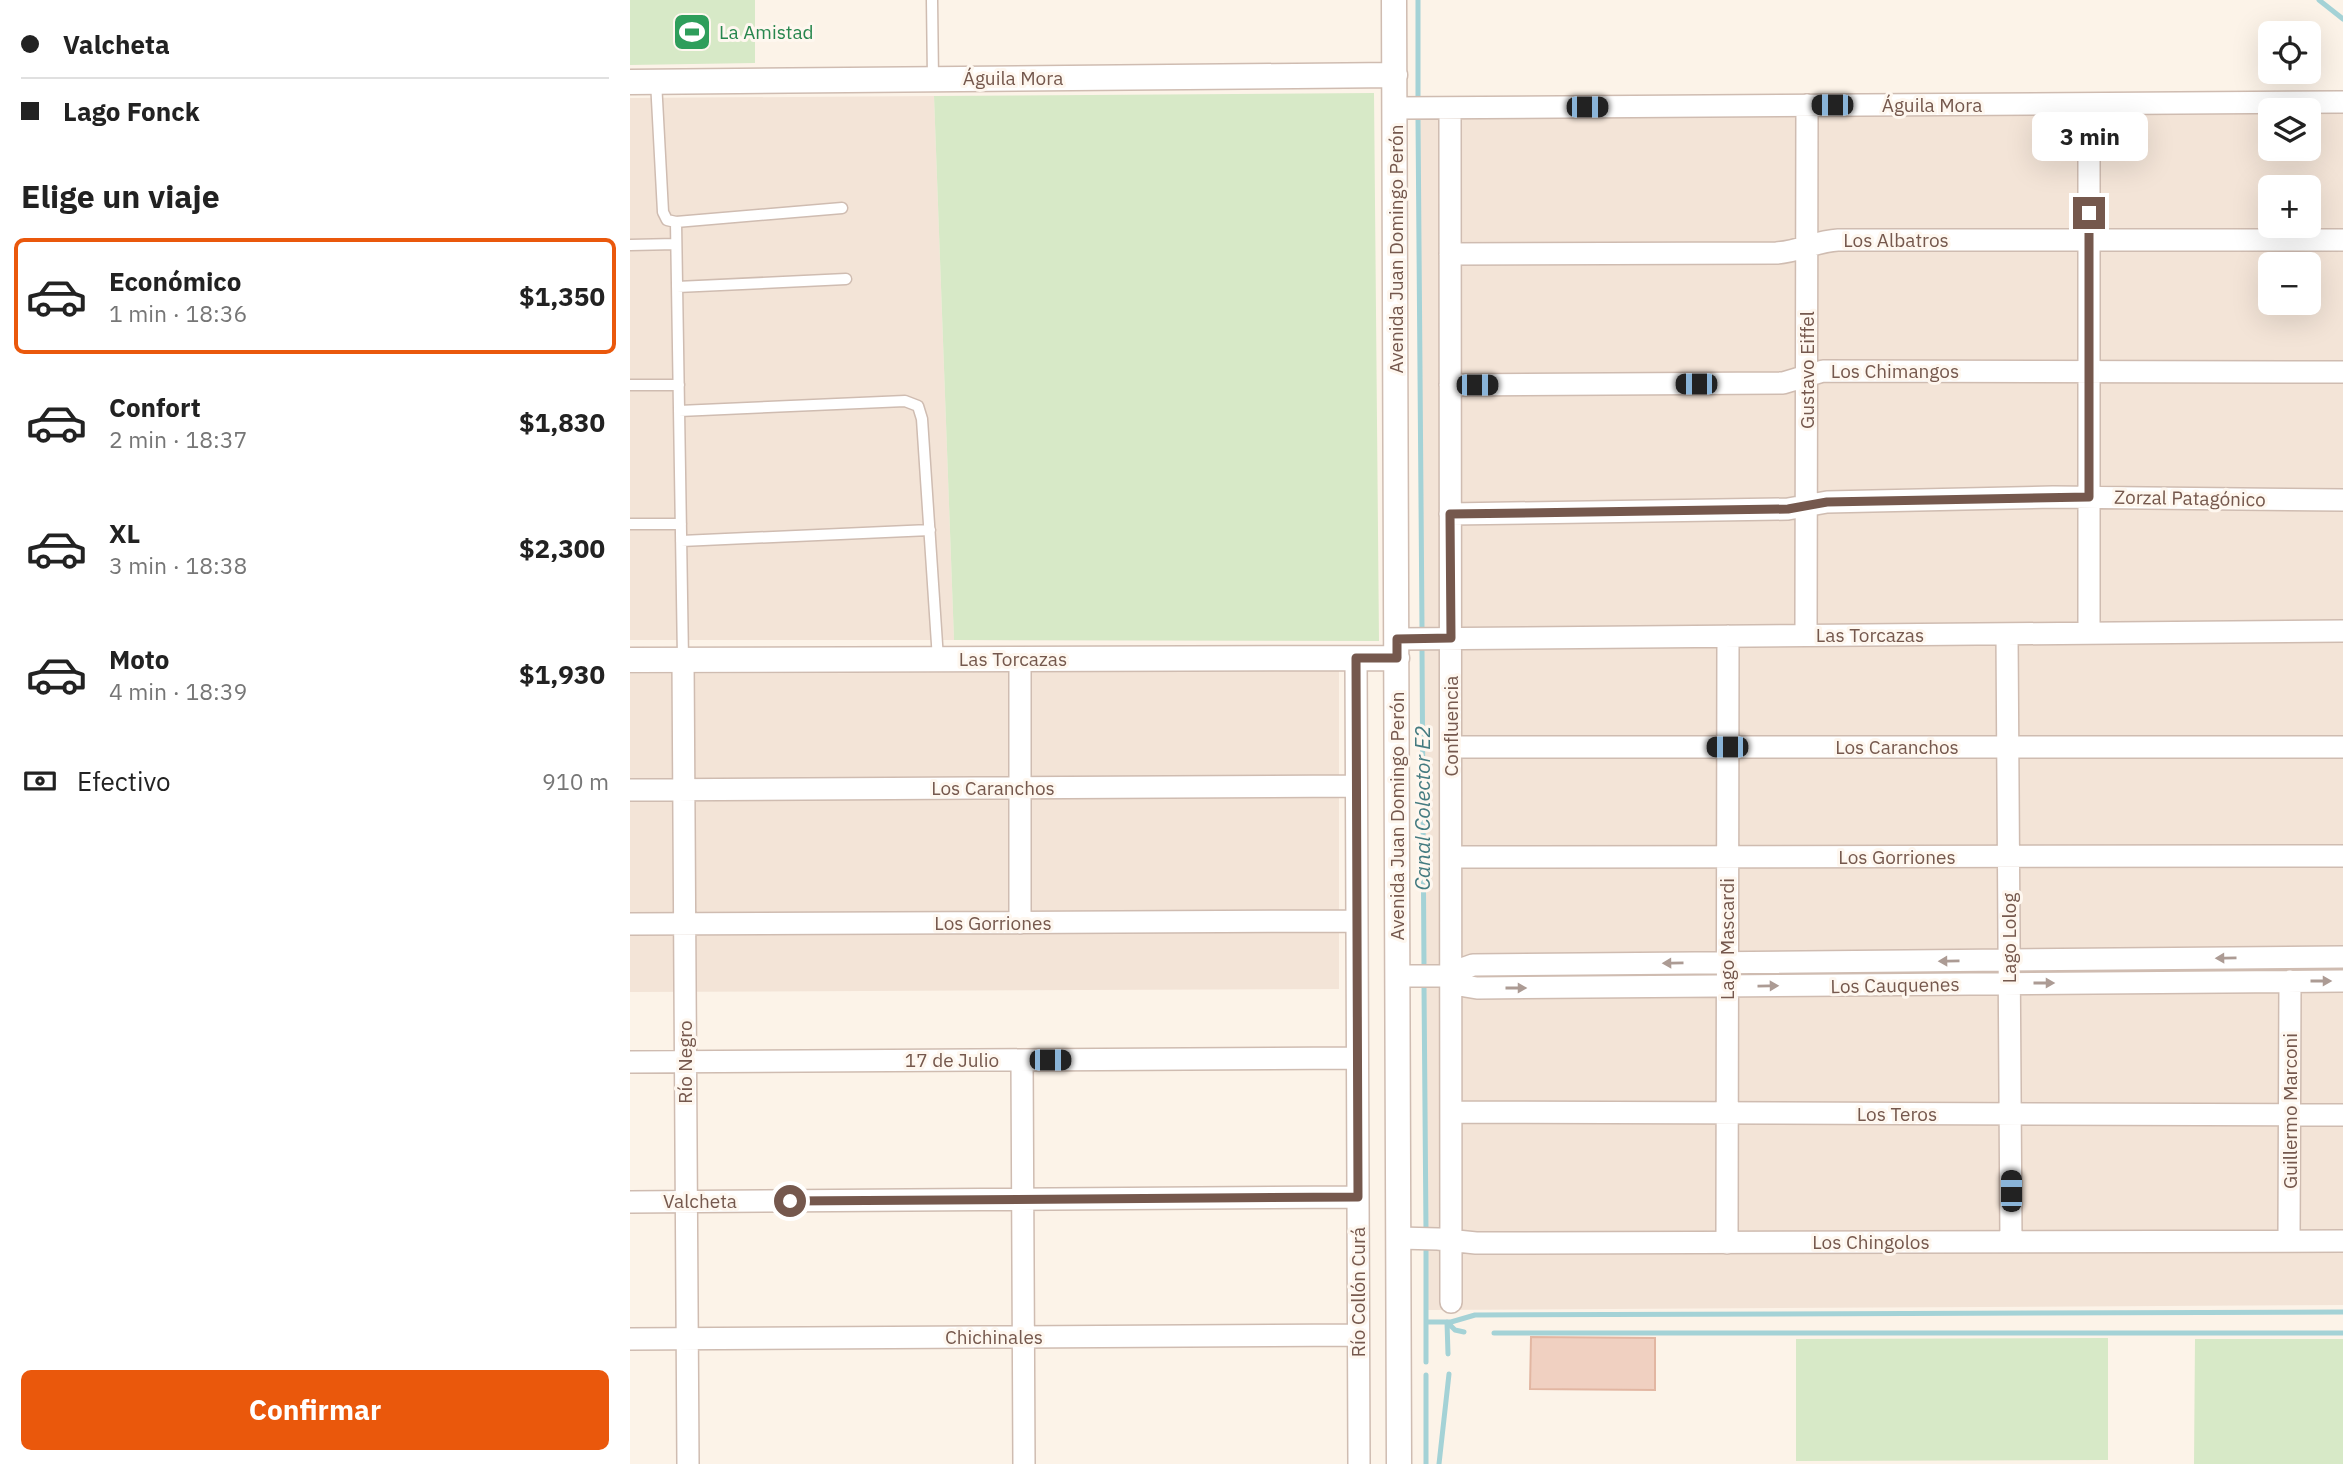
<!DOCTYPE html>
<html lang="es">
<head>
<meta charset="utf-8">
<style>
  :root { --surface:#fff; --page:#f2f2f2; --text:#222; --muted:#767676; --line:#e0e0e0; --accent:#ea580c }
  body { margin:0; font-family:"IBM Plex Sans",sans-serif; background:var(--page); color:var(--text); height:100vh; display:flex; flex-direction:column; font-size:26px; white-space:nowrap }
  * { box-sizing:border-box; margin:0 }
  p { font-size:23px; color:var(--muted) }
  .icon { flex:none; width:38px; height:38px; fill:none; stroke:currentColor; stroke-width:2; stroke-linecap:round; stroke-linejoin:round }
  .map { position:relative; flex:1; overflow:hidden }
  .side { display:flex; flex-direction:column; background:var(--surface); width:630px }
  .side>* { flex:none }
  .banner { display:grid; align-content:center; height:154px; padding:0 21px; background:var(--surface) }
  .tools { position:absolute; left:1628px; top:21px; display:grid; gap:14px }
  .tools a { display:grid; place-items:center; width:63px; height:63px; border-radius:10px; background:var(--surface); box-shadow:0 7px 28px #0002; font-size:35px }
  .end { position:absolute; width:32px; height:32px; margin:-16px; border:9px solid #75584d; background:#fff; box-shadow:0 0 0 4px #fff }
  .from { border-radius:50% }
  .bubble { position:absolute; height:49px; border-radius:10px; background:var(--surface); box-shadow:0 7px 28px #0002; font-size:23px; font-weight:700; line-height:49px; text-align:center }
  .car { position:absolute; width:21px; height:42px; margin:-21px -10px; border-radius:9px; box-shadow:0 0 5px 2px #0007; background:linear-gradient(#222 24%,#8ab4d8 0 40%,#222 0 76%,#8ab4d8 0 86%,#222 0) }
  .banner b { display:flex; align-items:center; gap:24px; height:66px; font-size:26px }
  .banner b+b { border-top:2px solid var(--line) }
  .banner i { width:18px; height:18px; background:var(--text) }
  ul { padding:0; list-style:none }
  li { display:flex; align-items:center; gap:21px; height:116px; margin:0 14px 10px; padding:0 7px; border:4px solid transparent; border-radius:10px }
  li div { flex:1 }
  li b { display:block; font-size:26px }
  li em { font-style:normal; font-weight:700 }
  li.selected { border-color:var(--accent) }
  li>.icon { width:63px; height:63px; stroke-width:1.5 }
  h2 { padding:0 21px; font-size:32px; line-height:84px }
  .pay { display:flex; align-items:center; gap:18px; height:77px; padding:0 21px; font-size:26px }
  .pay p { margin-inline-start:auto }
  .cta { display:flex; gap:14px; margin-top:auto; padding:14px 21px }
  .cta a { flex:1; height:80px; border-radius:10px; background:var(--accent); color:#fff; font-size:28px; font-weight:700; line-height:80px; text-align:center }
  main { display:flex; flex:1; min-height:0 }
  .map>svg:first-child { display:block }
  .residential { fill:#f3e4d7; fill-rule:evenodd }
  .green { fill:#d7e9c7 }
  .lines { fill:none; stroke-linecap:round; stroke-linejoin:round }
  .stream { stroke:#a4d2d6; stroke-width:5 }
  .building { fill:#f0d0c1; stroke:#e2b6a2; stroke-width:2 }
  .service-casing { stroke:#cfbcb1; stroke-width:13 }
  .minor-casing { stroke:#cfbcb1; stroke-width:24 }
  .tertiary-casing { stroke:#cfbcb1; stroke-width:27 }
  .service { stroke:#fff; stroke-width:10 }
  .minor { stroke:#fff; stroke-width:21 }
  .tertiary { stroke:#fff; stroke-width:24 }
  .oneway { fill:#ac9b94 }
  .route { stroke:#75584d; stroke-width:9 }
  .labels { text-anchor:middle; stroke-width:6; stroke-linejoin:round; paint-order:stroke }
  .leisure-label { font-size:19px; fill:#27864d; stroke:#fef7ef; text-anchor:start }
  .street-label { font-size:19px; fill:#75584d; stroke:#fef7ef }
  .water-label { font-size:21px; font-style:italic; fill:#447b80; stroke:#fef7ef }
</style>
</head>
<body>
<main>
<section class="side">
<div class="banner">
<b><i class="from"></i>Valcheta</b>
<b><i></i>Lago Fonck</b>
</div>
<h2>Elige un viaje</h2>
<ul>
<li class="selected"><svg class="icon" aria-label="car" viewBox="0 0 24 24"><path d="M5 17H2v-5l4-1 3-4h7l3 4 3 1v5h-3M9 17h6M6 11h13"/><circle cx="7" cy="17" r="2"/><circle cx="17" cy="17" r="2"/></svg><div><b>Económico</b><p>1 min · 18:36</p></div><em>$1,350</em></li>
<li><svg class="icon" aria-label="car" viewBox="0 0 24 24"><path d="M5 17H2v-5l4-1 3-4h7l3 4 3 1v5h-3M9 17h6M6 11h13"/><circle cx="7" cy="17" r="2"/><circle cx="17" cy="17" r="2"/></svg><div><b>Confort</b><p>2 min · 18:37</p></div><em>$1,830</em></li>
<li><svg class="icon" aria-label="car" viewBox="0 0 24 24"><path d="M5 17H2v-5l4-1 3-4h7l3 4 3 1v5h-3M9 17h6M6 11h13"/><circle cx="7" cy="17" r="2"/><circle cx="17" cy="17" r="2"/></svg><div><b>XL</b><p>3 min · 18:38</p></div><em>$2,300</em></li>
<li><svg class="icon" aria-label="car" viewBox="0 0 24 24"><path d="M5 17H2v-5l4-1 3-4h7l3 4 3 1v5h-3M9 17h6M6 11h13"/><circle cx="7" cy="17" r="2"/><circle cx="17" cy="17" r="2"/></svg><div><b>Moto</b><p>4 min · 18:39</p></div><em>$1,930</em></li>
</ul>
<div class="pay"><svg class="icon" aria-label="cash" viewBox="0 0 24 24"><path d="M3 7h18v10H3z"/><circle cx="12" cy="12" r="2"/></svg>Efectivo<p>910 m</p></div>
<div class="cta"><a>Confirmar</a></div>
</section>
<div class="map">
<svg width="1713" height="1464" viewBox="0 0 1713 1464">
  <rect width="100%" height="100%" fill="#fcf3e8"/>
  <!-- residential -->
  <path class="residential" d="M304 96 324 640H0V98Z
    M1713 102V1305L796 1310 788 117ZM1640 110H1678V149H1640ZM1640 187H1678V226H1640ZM1640 264H1678V303H1640Z
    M709 671V989L0 992V674Z"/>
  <!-- green -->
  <path class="green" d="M0 0H125V63L0 65Z
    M744 93 749 641 324 640 304 96Z
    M1478 1338V1460L1166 1461V1339Z
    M1565 1339H1713V1464H1564Z"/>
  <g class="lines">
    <!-- stream -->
    <path class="stream" d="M788 0V98
      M1689 0 1713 19
      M788 117 792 627
      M792 650 794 966
      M794 986 796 1231
      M796 1322H821L845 1315 1713 1312
      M817 1322 818 1354
      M817 1322 825 1330 834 1332
      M864 1333H1713
      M796 1362V1246
      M796 1375V1464
      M809 1464 819 1374"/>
  </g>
  <!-- building -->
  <path class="building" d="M901 1337 1025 1338V1390L900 1389Z"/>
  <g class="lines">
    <defs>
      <path id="service" d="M302 0 303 79
        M26 81 33 212 37 220 46 222 212 208
        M46 222 53 659
        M0 245 46 244
        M47 287 216 279
        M0 385H49
        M49 411 275 401 288 406 292 419 308 659
        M0 524H51
        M51 541 300 530"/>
      <path id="minor" d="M1459 104V633
        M765 108 1713 102
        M820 108 821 1302
        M820 254 1146 253C1168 252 1186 241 1208 240H1713
        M820 385 1153 383 1193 371 1713 372
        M820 514 1158 509 1197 502 1423 497 1713 500
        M1377 634 1381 1242
        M1176 635 1177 105
        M767 639 1713 631
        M726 658 729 1464
        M53 659 58 1464
        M390 659V923
        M821 747H1713
        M0 790 726 786
        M821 857 1713 856
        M0 924 727 921
        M768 976H821L829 970 843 965 1713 957
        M821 976 835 986 847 988 1713 981
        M392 1060 394 1464
        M0 1062 727 1058
        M821 1112 1713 1115
        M0 1202 728 1197
        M769 1238 808 1239 846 1243 1713 1241
        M1659 1241 1660 981
        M1097 1243 1098 636
        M0 1339 728 1335"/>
      <path id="tertiary" d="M764 0 769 1464
        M0 82 765 75
        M0 660 767 658"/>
    </defs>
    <!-- service casing -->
    <use href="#service" class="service-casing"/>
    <!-- minor casing -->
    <use href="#minor" class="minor-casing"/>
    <!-- tertiary casing -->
    <use href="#tertiary" class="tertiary-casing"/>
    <!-- service -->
    <use href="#service" class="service"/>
    <!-- minor -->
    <use href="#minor" class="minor"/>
    <!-- tertiary -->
    <use href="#tertiary" class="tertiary"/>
  </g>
  <!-- one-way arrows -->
  <defs><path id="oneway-solid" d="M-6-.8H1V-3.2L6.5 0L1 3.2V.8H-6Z" transform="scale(1.75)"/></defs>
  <g class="oneway">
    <use href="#oneway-solid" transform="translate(1596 958) rotate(179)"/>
    <use href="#oneway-solid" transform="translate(1319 961) rotate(179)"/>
    <use href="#oneway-solid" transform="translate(1043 963) rotate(179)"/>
    <use href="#oneway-solid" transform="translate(1691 981)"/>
    <use href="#oneway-solid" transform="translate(1414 983)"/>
    <use href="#oneway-solid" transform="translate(1138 986) rotate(-1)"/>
    <use href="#oneway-solid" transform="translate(886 988)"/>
  </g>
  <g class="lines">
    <!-- route -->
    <path class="route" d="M160 1201 728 1197 726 658H767V639L821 638 820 514 1158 509 1197 502 1459 497V213"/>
  </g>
  <!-- icons -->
  <defs>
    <symbol id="stadium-square" viewBox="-11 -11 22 22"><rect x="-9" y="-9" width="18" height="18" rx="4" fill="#2e9e5b" stroke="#fef7ef"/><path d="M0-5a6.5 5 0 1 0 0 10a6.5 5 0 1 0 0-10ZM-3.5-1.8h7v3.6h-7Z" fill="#fff"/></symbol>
  </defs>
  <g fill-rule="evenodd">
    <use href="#stadium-square" x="40" y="10" width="44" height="44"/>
  </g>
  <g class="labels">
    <!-- leisure labels -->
    <g class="leisure-label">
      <text x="89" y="39">La Amistad</text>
    </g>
    <!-- street labels -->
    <g class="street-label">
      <text x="383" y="85">Águila Mora</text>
      <text x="1302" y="112">Águila Mora</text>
      <text x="1266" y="247">Los Albatros</text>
      <text transform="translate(766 249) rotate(-90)" y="7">Avenida Juan Domingo Perón</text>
      <text transform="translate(1177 370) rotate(-90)" y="7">Gustavo Eiffel</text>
      <text x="1265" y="378">Los Chimangos</text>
      <text transform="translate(1560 498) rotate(1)" y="7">Zorzal Patagónico</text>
      <text x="1240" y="642">Las Torcazas</text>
      <text x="383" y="666">Las Torcazas</text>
      <text transform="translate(821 726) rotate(-90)" y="7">Confluencia</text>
      <text x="1267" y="754">Los Caranchos</text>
      <text x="363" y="795">Los Caranchos</text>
      <text transform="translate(767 816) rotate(-90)" y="7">Avenida Juan Domingo Perón</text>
      <text x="1267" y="864">Los Gorriones</text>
      <text x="363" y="930">Los Gorriones</text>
      <text transform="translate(1379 938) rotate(-90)" y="7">Lago Lolog</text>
      <text transform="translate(1097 939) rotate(-90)" y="7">Lago Mascardi</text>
      <text transform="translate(1265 985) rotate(-1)" y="7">Los Cauquenes</text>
      <text x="322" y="1067">17 de Julio</text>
      <text transform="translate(55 1062) rotate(-90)" y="7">Río Negro</text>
      <text transform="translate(1660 1111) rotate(-90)" y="7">Guillermo Marconi</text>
      <text x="1267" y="1121">Los Teros</text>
      <text x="70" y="1208">Valcheta</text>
      <text x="1241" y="1249">Los Chingolos</text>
      <text transform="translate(728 1292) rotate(-90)" y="7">Río Collón Curá</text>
      <text x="364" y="1344">Chichinales</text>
    </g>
    <!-- water labels -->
    <g class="water-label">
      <text transform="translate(793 808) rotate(-90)" y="7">Canal Colector E2</text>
    </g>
  </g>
</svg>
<div class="tools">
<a><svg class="icon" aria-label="locate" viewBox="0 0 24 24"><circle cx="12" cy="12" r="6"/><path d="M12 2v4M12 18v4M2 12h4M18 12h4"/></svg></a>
<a><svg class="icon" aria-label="layers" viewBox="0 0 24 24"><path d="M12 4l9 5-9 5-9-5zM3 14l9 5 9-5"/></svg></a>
<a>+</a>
<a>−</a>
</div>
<i class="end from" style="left:160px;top:1201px"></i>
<i class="end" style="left:1459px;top:213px"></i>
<div class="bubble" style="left:1402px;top:112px;width:116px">3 min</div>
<i class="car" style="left:1202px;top:105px;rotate:270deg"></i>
<i class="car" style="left:957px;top:107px;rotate:90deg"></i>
<i class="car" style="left:1066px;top:384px;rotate:270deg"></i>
<i class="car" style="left:847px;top:385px;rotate:90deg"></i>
<i class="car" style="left:1097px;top:747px;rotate:270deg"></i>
<i class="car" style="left:420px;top:1060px;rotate:90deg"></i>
<i class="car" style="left:1381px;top:1191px;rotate:0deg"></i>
</div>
</main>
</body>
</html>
